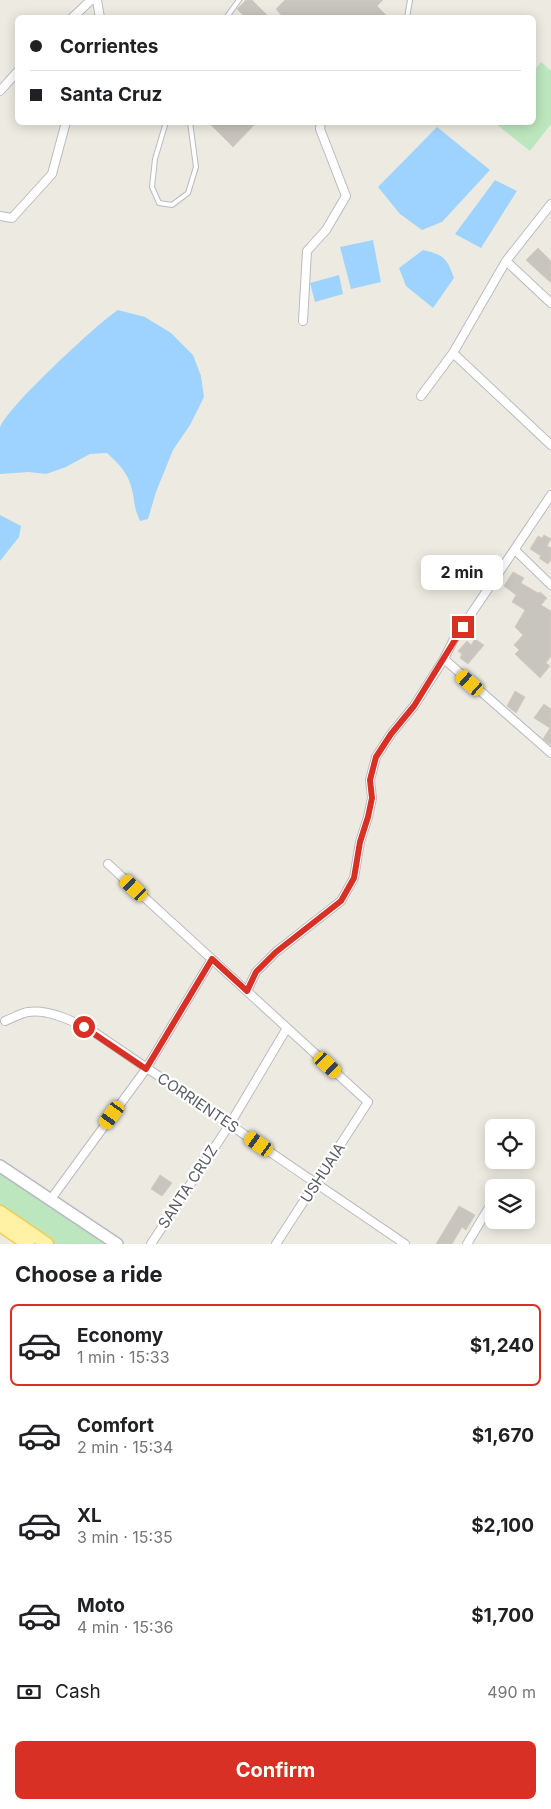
<!DOCTYPE html>
<html lang="en">
<head>
<meta charset="utf-8">
<style>
  :root { --surface:#fff; --page:#f6f6f6; --text:#202124; --muted:#757577; --line:#e0e0e0; --accent:#d93025 }
  body { margin:0; font-family:Inter,sans-serif; background:var(--page); color:var(--text); height:100vh; display:flex; flex-direction:column; font-size:19px; white-space:nowrap }
  * { box-sizing:border-box; margin:0 }
  p { font-size:16px; color:var(--muted) }
  .icon { flex:none; width:28px; height:28px; fill:none; stroke:currentColor; stroke-width:2; stroke-linecap:round; stroke-linejoin:round }
  .map { position:relative; height:1244px; overflow:hidden }
  .panel { display:flex; flex-direction:column; background:var(--surface); flex:1 }
  .panel>* { flex:none }
  .banner { position:absolute; left:15px; top:15px; width:521px; height:110px; border-radius:8px; box-shadow:0 2px 12px #0003; display:grid; align-content:center; height:110px; padding:0 15px; background:var(--surface) }
  .tools { position:absolute; left:485px; top:1119px; display:grid; gap:10px }
  .tools a { display:grid; place-items:center; width:50px; height:50px; border-radius:8px; background:var(--surface); box-shadow:0 2px 12px #0003; font-size:25px }
  .end { position:absolute; width:22px; height:22px; margin:-11px; border:6px solid #d93025; background:#fff; box-shadow:0 0 0 2px #fff }
  .from { border-radius:50% }
  .bubble { position:absolute; height:35px; border-radius:8px; background:var(--surface); box-shadow:0 2px 12px #0003; font-size:16px; font-weight:700; line-height:35px; text-align:center }
  .car { position:absolute; width:15px; height:30px; margin:-15px -8px; border-radius:6px; box-shadow:0 0 4px 1px #0007; background:linear-gradient(#f5c518 24%,#345 0 40%,#f5c518 0 76%,#345 0 86%,#f5c518 0) }
  .banner b { display:flex; align-items:center; gap:18px; height:48px; font-size:19px }
  .banner b+b { border-top:1px solid var(--line) }
  .banner i { width:12px; height:12px; background:var(--text) }
  ul { padding:0; list-style:none }
  li { display:flex; align-items:center; gap:15px; height:82px; margin:0 10px 8px; padding:0 5px; border:2px solid transparent; border-radius:8px }
  li div { flex:1 }
  li b { display:block; font-size:19px }
  li em { font-style:normal; font-weight:700 }
  li.current { border-color:var(--accent) }
  li>.icon { width:45px; height:45px; stroke-width:1.5 }
  h2 { padding:0 15px; font-size:22px; line-height:60px }
  .pay { display:flex; align-items:center; gap:12px; height:55px; padding:0 15px; font-size:19px }
  .pay p { margin-inline-start:auto }
  .button { display:flex; gap:10px; margin-top:auto; padding:10px 15px }
  .button a { flex:1; height:58px; border-radius:8px; background:var(--accent); color:#fff; font-size:20px; font-weight:700; line-height:58px; text-align:center }
  .map>svg:first-child { display:block }
  .green { fill:#bce6bd }
  .water { fill:#9fd3ff }
  .building { fill:#c8c4be; stroke:#d2cdbf }
  .lines { fill:none; stroke-linecap:round; stroke-linejoin:round }
  .lane-casing { stroke:#b9bbc1; stroke-width:6 }
  .street-casing { stroke:#b9bbc1; stroke-width:10 }
  .secondary-casing { stroke:#b7bac0; stroke-width:14 }
  .primary-casing { stroke:#f6cb52; stroke-width:15 }
  .lane { stroke:#fff; stroke-width:4 }
  .street { stroke:#fff; stroke-width:8 }
  .secondary { stroke:#fff; stroke-width:11 }
  .primary { stroke:#fff2a4; stroke-width:12 }
  .route { stroke:#d93025; stroke-width:6 }
  .labels { text-anchor:middle; stroke-width:4.5; stroke-linejoin:round; paint-order:stroke }
  .street-label { font-size:15px; fill:#5a5d63; stroke:#fff }
</style>
</head>
<body>
<div class="map">
<svg width="551" height="1244" viewBox="0 0 551 1244">
  <rect width="100%" height="100%" fill="#edebe1"/>
  <!-- green -->
  <path class="green" d="M541 62 551 71V124L530 151 495 123 534 122V71Z
    M0 1171 109 1244H53L0 1208Z"/>
  <!-- water -->
  <path class="water" d="M437 127 490 170 442 222 422 230 400 214 378 187Z
    M495 180 517 191 481 248 455 234Z
    M373 240 381 282 351 289 340 247Z
    M423 250C444 255 447 258 454 278L433 308 406 286 399 268Z
    M339 275 343 294 315 302 310 283Z
    M118 310 145 317 171 333 193 355 201 376 204 397 190 425 173 450 156 492 148 519 140 521C133 506 135 499 131 486 127 472 118 463 107 453L90 454 66 467 46 474 29 472 0 474C0 461 0 440 0 428 4 410 100 321 118 310Z
    M0 515 21 526 19 537 0 561Z"/>
  <!-- building -->
  <path class="building" d="M246 0H252L270 18H246L237 9Z
    M285 0H383L377 6 389 18H284L276 9Z
    M208 122H257L233 147Z
    M538 248 551 261V283L526 260Z
    M544 535 551 539 547 546 551 548V560L548 564 539 558 541 556 530 549 538 536 542 538Z
    M513 572 524 578 521 583 538 593 540 592 547 598 541 605 551 611V656L546 663 550 666 540 678 515 654 519 650 514 645 523 635 515 627 525 610 512 602 516 595 504 586Z
    M475 639 484 645 468 664 460 658 462 654 458 651 467 641 471 645Z
    M515 691 525 697 516 713 507 706Z
    M544 704 551 709V745L543 739 550 728 534 718Z
    M160 1175 172 1183 162 1196 151 1189Z
    M459 1206 475 1215 466 1230 462 1227 452 1244H436Z"/>
  <g class="lines">
    <defs>
      <path id="lane" d="M226 18 239 0
        M407 18 410 0
        M166 122 155 159 152 187 159 203 172 205 188 193 196 167 190 122"/>
      <path id="street" d="M97 0 100 18
        M72 18 91 0
        M0 91 18 71
        M0 216 12 218 52 174 66 122
        M506 261 551 303
        M303 321 307 251 326 230 346 196 320 129 321 122
        M453 353 551 445
        M421 396 453 353 506 261 551 204
        M515 550 551 585
        M444 659 551 753
        M108 864 368 1102 276 1244
        M247 991 256 972 276 952 341 901 354 878 360 842 368 817 372 798 370 780 376 757 391 734 414 706 444 659 453 641 551 495
        M5 1021C13 1018 21 1013 28 1012 50 1009 75 1022 94 1032L405 1244
        M51 1199 146 1069 212 959
        M151 1244 230 1124 287 1028
        M467 1244 488 1209"/>
      <path id="secondary" d="M0 1166 117 1244"/>
      <path id="primary" d="M0 1212 47 1244
        M0 1225 28 1244"/>
    </defs>
    <!-- lane casing -->
    <use href="#lane" class="lane-casing"/>
    <!-- street casing -->
    <use href="#street" class="street-casing"/>
    <!-- secondary casing -->
    <use href="#secondary" class="secondary-casing"/>
    <!-- primary casing -->
    <use href="#primary" class="primary-casing"/>
    <!-- lane -->
    <use href="#lane" class="lane"/>
    <!-- street -->
    <use href="#street" class="street"/>
    <!-- secondary -->
    <use href="#secondary" class="secondary"/>
    <!-- primary -->
    <use href="#primary" class="primary"/>
  </g>
  <g class="lines">
    <!-- route -->
    <path class="route" d="M84 1027 146 1069 212 959 247 991 256 972 276 952 341 901 354 878 360 842 368 817 372 798 370 780 376 757 391 734 414 706 463 627"/>
  </g>
  <g class="labels">
    <!-- street labels -->
    <g class="street-label">
      <text transform="translate(198 1103) rotate(34)" y="5">CORRIENTES</text>
      <text transform="translate(323 1173) rotate(-57)" y="5">USHUAIA</text>
      <text transform="translate(188 1187) rotate(-57)" y="5">SANTA CRUZ</text>
    </g>
  </g>
</svg>
<div class="tools">
<a><svg class="icon" aria-label="locate" viewBox="0 0 24 24"><circle cx="12" cy="12" r="6"/><path d="M12 2v4M12 18v4M2 12h4M18 12h4"/></svg></a>
<a><svg class="icon" aria-label="layers" viewBox="0 0 24 24"><path d="M12 4l9 5-9 5-9-5zM3 14l9 5 9-5"/></svg></a>
</div>
<i class="end from" style="left:84px;top:1027px"></i>
<i class="end" style="left:463px;top:627px"></i>
<div class="bubble" style="left:421px;top:555px;width:82px">2 min</div>
<i class="car" style="left:470px;top:683px;rotate:311deg"></i>
<i class="car" style="left:134px;top:888px;rotate:313deg"></i>
<i class="car" style="left:328px;top:1065px;rotate:133deg"></i>
<i class="car" style="left:112px;top:1115px;rotate:216deg"></i>
<i class="car" style="left:259px;top:1144px;rotate:305deg"></i>
<div class="banner">
<b><i class="from"></i>Corrientes</b>
<b><i></i>Santa Cruz</b>
</div>
</div>
<section class="panel">
<h2>Choose a ride</h2>
<ul>
<li class="current"><svg class="icon" aria-label="car" viewBox="0 0 24 24"><path d="M5 17H2v-5l4-1 3-4h7l3 4 3 1v5h-3M9 17h6M6 11h13"/><circle cx="7" cy="17" r="2"/><circle cx="17" cy="17" r="2"/></svg><div><b>Economy</b><p>1 min · 15:33</p></div><em>$1,240</em></li>
<li><svg class="icon" aria-label="car" viewBox="0 0 24 24"><path d="M5 17H2v-5l4-1 3-4h7l3 4 3 1v5h-3M9 17h6M6 11h13"/><circle cx="7" cy="17" r="2"/><circle cx="17" cy="17" r="2"/></svg><div><b>Comfort</b><p>2 min · 15:34</p></div><em>$1,670</em></li>
<li><svg class="icon" aria-label="car" viewBox="0 0 24 24"><path d="M5 17H2v-5l4-1 3-4h7l3 4 3 1v5h-3M9 17h6M6 11h13"/><circle cx="7" cy="17" r="2"/><circle cx="17" cy="17" r="2"/></svg><div><b>XL</b><p>3 min · 15:35</p></div><em>$2,100</em></li>
<li><svg class="icon" aria-label="car" viewBox="0 0 24 24"><path d="M5 17H2v-5l4-1 3-4h7l3 4 3 1v5h-3M9 17h6M6 11h13"/><circle cx="7" cy="17" r="2"/><circle cx="17" cy="17" r="2"/></svg><div><b>Moto</b><p>4 min · 15:36</p></div><em>$1,700</em></li>
</ul>
<div class="pay"><svg class="icon" aria-label="cash" viewBox="0 0 24 24"><path d="M3 7h18v10H3z"/><circle cx="12" cy="12" r="2"/></svg>Cash<p>490 m</p></div>
<div class="button"><a>Confirm</a></div>
</section>
</body>
</html>
